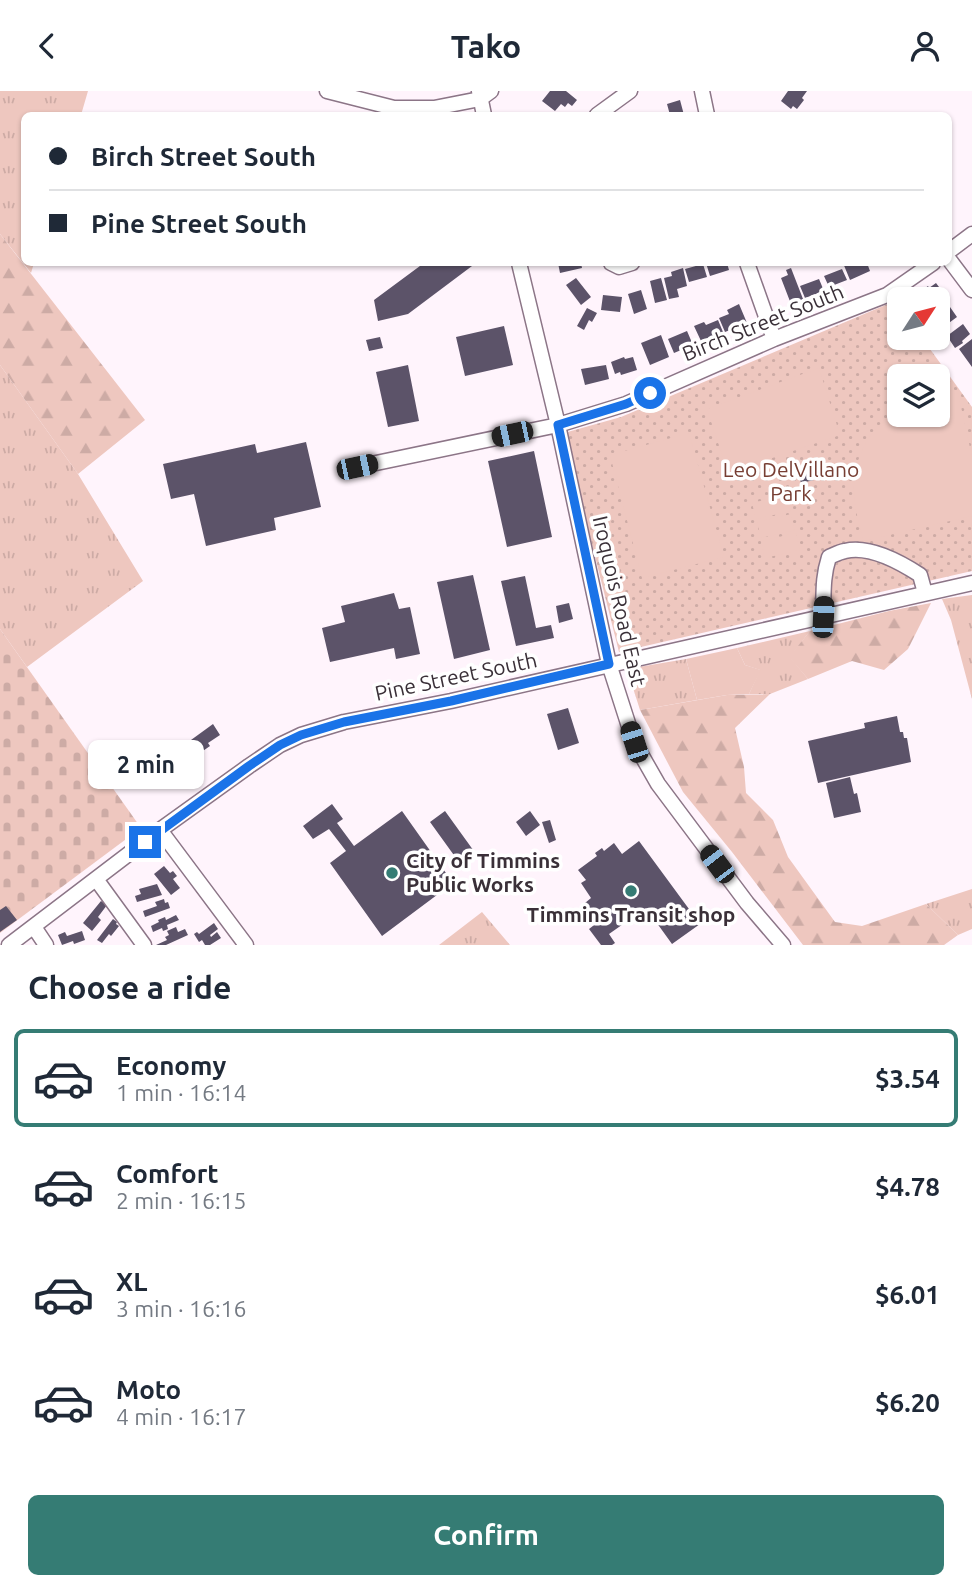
<!DOCTYPE html>
<html lang="en">
<head>
<meta charset="utf-8">
<style>
  :root { --surface:#fff; --page:#f6f6f7; --text:#1f2937; --muted:#747a83; --line:#e0e1e3; --accent:#357c74 }
  body { margin:0; font-family:Ubuntu,sans-serif; background:var(--page); color:var(--text); height:100vh; display:flex; flex-direction:column; font-size:26px; white-space:nowrap }
  * { box-sizing:border-box; margin:0 }
  p { font-size:23px; color:var(--muted) }
  .icon { flex:none; width:38px; height:38px; fill:none; stroke:currentColor; stroke-width:2; stroke-linecap:round; stroke-linejoin:round }
  .map { position:relative; height:854px; overflow:hidden }
  .details { display:flex; flex-direction:column; background:var(--surface); flex:1 }
  .details>* { flex:none }
  .top-card { position:absolute; left:21px; top:21px; width:931px; height:154px; border-radius:10px; box-shadow:0 2px 5px #0004; display:grid; align-content:center; height:154px; padding:0 28px; background:var(--surface) }
  .needle { width:46px; rotate:54deg }
  .buttons { position:absolute; left:887px; top:196px; display:grid; gap:14px }
  .buttons a { display:grid; place-items:center; width:63px; height:63px; border-radius:10px; background:var(--surface); box-shadow:0 2px 5px #0004; font-size:35px }
  .end { position:absolute; width:32px; height:32px; margin:-16px; border:9px solid #1a73e8; background:#fff; box-shadow:0 0 0 4px #fff }
  .from { border-radius:50% }
  .bubble { position:absolute; height:49px; border-radius:10px; background:var(--surface); box-shadow:0 2px 5px #0004; font-size:23px; font-weight:600; line-height:49px; text-align:center }
  .car { position:absolute; width:21px; height:42px; margin:-21px -10px; border-radius:9px; box-shadow:0 0 5px 2px #0007; background:linear-gradient(#222 24%,#8ab4d8 0 40%,#222 0 76%,#8ab4d8 0 86%,#222 0) }
  .top-card b { display:flex; align-items:center; gap:24px; height:66px; font-size:26px }
  .top-card b+b { border-top:2px solid var(--line) }
  .top-card i { width:18px; height:18px; background:var(--text) }
  ul { padding:0; list-style:none }
  li { display:flex; align-items:center; gap:21px; height:98px; margin:0 14px 10px; padding:0 14px; border:4px solid transparent; border-radius:10px }
  li div { flex:1 }
  li b { display:block; font-size:26px }
  li em { font-style:normal; font-weight:600 }
  li.active { border-color:var(--accent) }
  li>.icon { width:63px; height:63px; stroke-width:1.5 }
  h2 { padding:0 28px; font-size:32px; line-height:84px }
  .cta { display:flex; gap:14px; margin-top:auto; padding:14px 28px }
  .cta a { flex:1; height:80px; border-radius:10px; background:var(--accent); color:#fff; font-size:28px; font-weight:600; line-height:80px; text-align:center }
  header { display:flex; justify-content:space-between; align-items:center; height:91px; padding:0 28px; background:var(--surface); font-size:32px; font-weight:600 }
  .map>svg:first-child { display:block }
  .grass { fill:url(#grass-tufts) }
  .forest { fill:url(#forest-firs) }
  .cemetery { fill:url(#cemetery-stones) }
  .park { fill:url(#park-dots); fill-rule:evenodd }
  .garden { fill:#eec7bf }
  .building { fill:#5c5369 }
  .lines { fill:none; stroke-linecap:round; stroke-linejoin:round }
  .minor-casing { stroke:#8c7587; stroke-width:17 }
  .minor { stroke:#fff; stroke-width:14 }
  .route { stroke:#1a73e8; stroke-width:9 }
  .poi-dot { fill:#357c74; stroke:#fff; stroke-width:2.5 }
  .labels { text-anchor:middle; stroke-width:7; stroke-linejoin:round; paint-order:stroke }
  .street-label { font-size:21px; fill:#3a3038; stroke:#fff }
  .park-label { font-size:21px; fill:#773e33; stroke:#fff }
  .poi-label { font-size:21px; font-weight:bold; fill:#3a3038; stroke:#fff; text-anchor:start }
</style>
</head>
<body>
<header><svg class="icon" aria-label="back" viewBox="0 0 24 24"><path d="M15 5l-7 7 7 7"/></svg>Tako<svg class="icon" aria-label="person" viewBox="0 0 24 24"><circle cx="12" cy="8" r="4"/><path d="M4 21q1-7 8-7t8 7"/></svg></header>
<div class="map">
<svg width="972" height="854" viewBox="0 0 972 854">
  <defs>
    <pattern id="grass-tufts" width="24" height="20" patternUnits="userSpaceOnUse" patternTransform="scale(1.75)"><rect width="24" height="20" fill="#eec7bf"/><path d="M3 7l-1-3M5 7V3M7 7l1-3M15 17l-1-3M17 17v-4M19 17l1-3" fill="none" stroke="#cdaba5"/></pattern>
    <pattern id="forest-firs" width="22" height="20" patternUnits="userSpaceOnUse" patternTransform="scale(1.75)"><rect width="22" height="20" fill="#eec7bf"/><path d="M5 1l3.5 6h-7zM16 11l3.5 6h-7z" fill="#cdaba5"/></pattern>
    <pattern id="cemetery-stones" width="16" height="16" patternUnits="userSpaceOnUse" patternTransform="scale(1.75)"><rect width="16" height="16" fill="#eec7bf"/><path d="M2 7V4a2 2 0 0 1 4 0v3zM10 15v-3a2 2 0 0 1 4 0v3z" fill="#cdaba5"/></pattern>
    <pattern id="park-dots" width="8" height="8" patternUnits="userSpaceOnUse" patternTransform="scale(1.75)"><rect width="8" height="8" fill="#eec7bf"/><path d="M2 2h.1M6 6h.1" fill="none" stroke="#cdaba5" stroke-width="1.8" stroke-linecap="round"/></pattern>
  </defs>
  <rect width="100%" height="100%" fill="#fff4fc"/>
  <!-- grass -->
  <path class="grass" d="M0 0H88L81 24H24V172H34L31 182 0 143Z
    M0 274 78 383 143 490 27 576 0 538Z
    M972 504V608L951 529 942 508Z
    M810 540 790 566 808 588 770 603H749L760 579 745 574 737 557Z
    M686 568 697 609 640 619 627 578Z
    M972 798V838L958 844 926 813Z
    M482 821 510 854H439Z"/>
  <!-- forest -->
  <path class="forest" d="M0 143 145 329 78 383 0 274Z
    M931 512 908 558 884 579 852 570 808 588 789 566 810 540 889 520Z
    M770 603 735 637 744 676 746 702 773 729 788 766 835 831 862 835 926 813 958 844 944 854H803L732 761 683 701 640 619 727 604Z"/>
  <!-- cemetery -->
  <path class="cemetery" d="M0 538 141 737 0 842Z"/>
  <!-- park -->
  <path class="park" d="M895 210 899 216 900 247H922L972 316V480L619 561 564 342 621 326ZM900 285H938V324H900Z"/>
  <!-- garden -->
  <path class="garden" d="M819 277 840 344 728 382 707 318Z
    M958 302 972 366V425L863 450C860 435 854 417 854 401 853 367 869 336 899 319L900 324H938V305Z
    M689 342 724 466 642 487 610 364Z
    M787 403 791 420 756 428 752 412Z
    M791 423 795 439 761 447 757 431Z
    M796 442 800 459 765 467 761 450Z
    M737 557 745 574 761 579 749 603 727 604 697 609 686 568Z"/>
  <!-- building -->
  <path class="building" d="M550 0H566L577 9 572 15 568 12 565 16 561 13 555 20 542 10Z
    M788 0H807L802 7 804 9 797 18 793 15 791 18 781 10Z
    M680 9 684 24H670L667 13Z
    M424 172H476L408 223 378 230 374 209Z
    M558 172H581L582 177 560 182Z
    M706 172H727L729 179 710 185Z
    M843 172H867L870 180 850 189Z
    M703 173 707 186 689 191 685 178Z
    M683 177 687 195 677 198 679 206 669 208 664 187 672 185 671 181Z
    M791 177 803 208 791 213 781 187 788 184 786 179Z
    M842 178 847 189 829 196 824 185Z
    M576 187 591 206 581 214 566 194Z
    M661 187 667 209 655 212 650 190Z
    M819 188 824 200 805 207 800 195Z
    M936 192 945 204 940 208H910L928 195 929 197Z
    M641 199 647 218 634 223 628 203Z
    M603 204 622 206 620 221 601 219Z
    M739 213 747 232 725 241 719 227 729 223 727 219Z
    M950 216 957 226 942 237 938 232V221L942 219 943 220Z
    M587 217 597 222 592 231 589 229 584 239 577 235Z
    M718 229 723 241 701 250 694 235 704 231 706 234Z
    M963 233 970 243 962 250 963 252 955 257 947 245Z
    M504 235 513 274 465 285 456 246Z
    M687 240 693 254 674 262 668 248Z
    M661 244 669 266 650 274 641 252Z
    M380 246 383 257 369 260 366 249Z
    M972 248V276L959 258Z
    M624 266 625 268 633 266 637 279 621 284 620 281 615 283 611 271Z
    M408 274 419 330 388 336 376 281Z
    M606 274 609 288 585 294 581 278Z
    M306 351 321 416 274 427 276 439 206 455 194 403 171 408 163 373 255 353 257 362Z
    M534 360 552 446 507 456 488 370Z
    M810 375 814 389 801 392 797 378Z
    M473 484 490 559 454 568 437 491Z
    M525 485 536 537 551 534 554 547 516 555 501 490Z
    M394 502 399 518 410 516 420 563 396 568 394 557 330 571 322 537 345 531 341 515Z
    M569 512 573 528 559 532 556 515Z
    M568 617 579 652 558 659 547 623Z
    M897 625 900 641H903L904 647H907L911 671 818 692 808 650 865 637 864 632Z
    M213 633 220 644 208 652 210 655 200 662 191 649Z
    M850 686 854 703 857 702 861 721 834 727 826 692Z
    M332 713 343 728 337 732 354 755 402 720 453 792 382 845 330 772 346 760 329 738 313 748 303 735Z
    M445 720 476 763 461 774 430 731Z
    M530 720 540 734 526 745 516 731Z
    M550 729 556 749 549 752 542 731Z
    M639 750 700 833 672 853 646 817 609 843 615 852 612 854H601L589 838 598 831 585 812 591 807 581 792 586 789 578 779 597 765 595 762 602 757 604 760 614 752 622 763Z
    M164 775 170 782 173 780 177 785 173 788 180 797 171 804 154 783Z
    M157 793 162 804 137 811 135 805 141 803 139 798Z
    M164 808 165 812 168 811 170 817 145 826 143 820 157 815 155 811Z
    M101 810 107 814 98 826 101 829 92 840 83 832Z
    M6 815 17 829 0 841V819Z
    M176 824 179 829 167 834 168 838 163 840 162 837 153 841 151 835 159 831 158 829 165 826 166 829Z
    M113 828 117 831 116 833 119 835 111 845 109 843 102 852 97 849Z
    M214 832 218 838 210 844 211 846 217 841 221 847 210 854H205L202 849 199 851 194 843 197 841 199 843Z
    M176 836 178 841 185 838 188 844 166 854H156L167 849 165 846 169 844 167 840Z
    M82 840 85 849 74 853 73 850 62 854 58 844 65 841 67 845Z"/>
  <g class="lines">
    <defs>
      <path id="minor" d="M327 0 394 17H434L480 8 491 0
        M479 0 484 24
        M702 0 707 24
        M597 24 630 0
        M948 161 972 143
        M948 167 972 199
        M519 172 558 334 609 573 634 651 658 693 747 812 783 854
        M611 172 619 176 632 172
        M747 172 774 248
        M357 376 558 334 626 313 774 248 887 204 933 172
        M823 526C824 503 822 488 829 466 834 464 839 461 845 460 869 454 900 471 920 484L925 502
        M160 739 246 854
        M96 788 144 854
        M34 836 46 854
        M9 854 160 739 249 675 280 654 301 644 344 631 451 610 972 492"/>
    </defs>
    <!-- minor casing -->
    <use href="#minor" class="minor-casing"/>
    <!-- minor -->
    <use href="#minor" class="minor"/>
  </g>
  <g class="lines">
    <!-- route -->
    <path class="route" d="M145 751 249 675 280 654 301 644 344 631 451 610 609 573 558 334 626 313 650 302"/>
  </g>
  <!-- markers -->
  <g class="poi-dot">
    <circle cx="392" cy="782" r="7"/>
    <circle cx="631" cy="800" r="7"/>
  </g>
  <g class="labels">
    <!-- street labels -->
    <g class="street-label">
      <text transform="translate(763 232) rotate(-22)" y="7">Birch Street South</text>
      <text transform="translate(619 510) rotate(77)" y="7">Iroquois Road East</text>
      <text transform="translate(456 586) rotate(-12)" y="7">Pine Street South</text>
    </g>
    <!-- park labels -->
    <g class="park-label">
      <text x="791" y="386">Leo DelVillano<tspan x="791" dy="24">Park</tspan></text>
    </g>
    <!-- poi labels -->
    <g class="poi-label">
      <text x="406" y="777">City of Timmins<tspan x="406" dy="24">Public Works</tspan></text>
      <text x="631" y="831" text-anchor="middle">Timmins Transit shop</text>
    </g>
  </g>
</svg>
<div class="buttons">
<a><svg class="needle" viewBox="-14 -14 28 28"><path d="M0-13l5 13h-10z" fill="#e53935"/><path d="M0 13l5-13h-10z" fill="#747a83"/></svg></a>
<a><svg class="icon" aria-label="layers" viewBox="0 0 24 24"><path d="M12 4l9 5-9 5-9-5zM3 14l9 5 9-5"/></svg></a>
</div>
<i class="end from" style="left:650px;top:302px"></i>
<i class="end" style="left:145px;top:751px"></i>
<div class="bubble" style="left:88px;top:649px;width:116px">2 min</div>
<i class="car" style="left:512px;top:343px;rotate:258deg"></i>
<i class="car" style="left:357px;top:376px;rotate:78deg"></i>
<i class="car" style="left:823px;top:526px;rotate:3deg"></i>
<i class="car" style="left:634px;top:651px;rotate:342deg"></i>
<i class="car" style="left:717px;top:773px;rotate:323deg"></i>
<div class="top-card">
<b><i class="from"></i>Birch Street South</b>
<b><i></i>Pine Street South</b>
</div>
</div>
<section class="details">
<h2>Choose a ride</h2>
<ul>
<li class="active"><svg class="icon" aria-label="car" viewBox="0 0 24 24"><path d="M5 17H2v-5l4-1 3-4h7l3 4 3 1v5h-3M9 17h6M6 11h13"/><circle cx="7" cy="17" r="2"/><circle cx="17" cy="17" r="2"/></svg><div><b>Economy</b><p>1 min · 16:14</p></div><em>$3.54</em></li>
<li><svg class="icon" aria-label="car" viewBox="0 0 24 24"><path d="M5 17H2v-5l4-1 3-4h7l3 4 3 1v5h-3M9 17h6M6 11h13"/><circle cx="7" cy="17" r="2"/><circle cx="17" cy="17" r="2"/></svg><div><b>Comfort</b><p>2 min · 16:15</p></div><em>$4.78</em></li>
<li><svg class="icon" aria-label="car" viewBox="0 0 24 24"><path d="M5 17H2v-5l4-1 3-4h7l3 4 3 1v5h-3M9 17h6M6 11h13"/><circle cx="7" cy="17" r="2"/><circle cx="17" cy="17" r="2"/></svg><div><b>XL</b><p>3 min · 16:16</p></div><em>$6.01</em></li>
<li><svg class="icon" aria-label="car" viewBox="0 0 24 24"><path d="M5 17H2v-5l4-1 3-4h7l3 4 3 1v5h-3M9 17h6M6 11h13"/><circle cx="7" cy="17" r="2"/><circle cx="17" cy="17" r="2"/></svg><div><b>Moto</b><p>4 min · 16:17</p></div><em>$6.20</em></li>
</ul>
<div class="cta"><a>Confirm</a></div>
</section>
</body>
</html>
